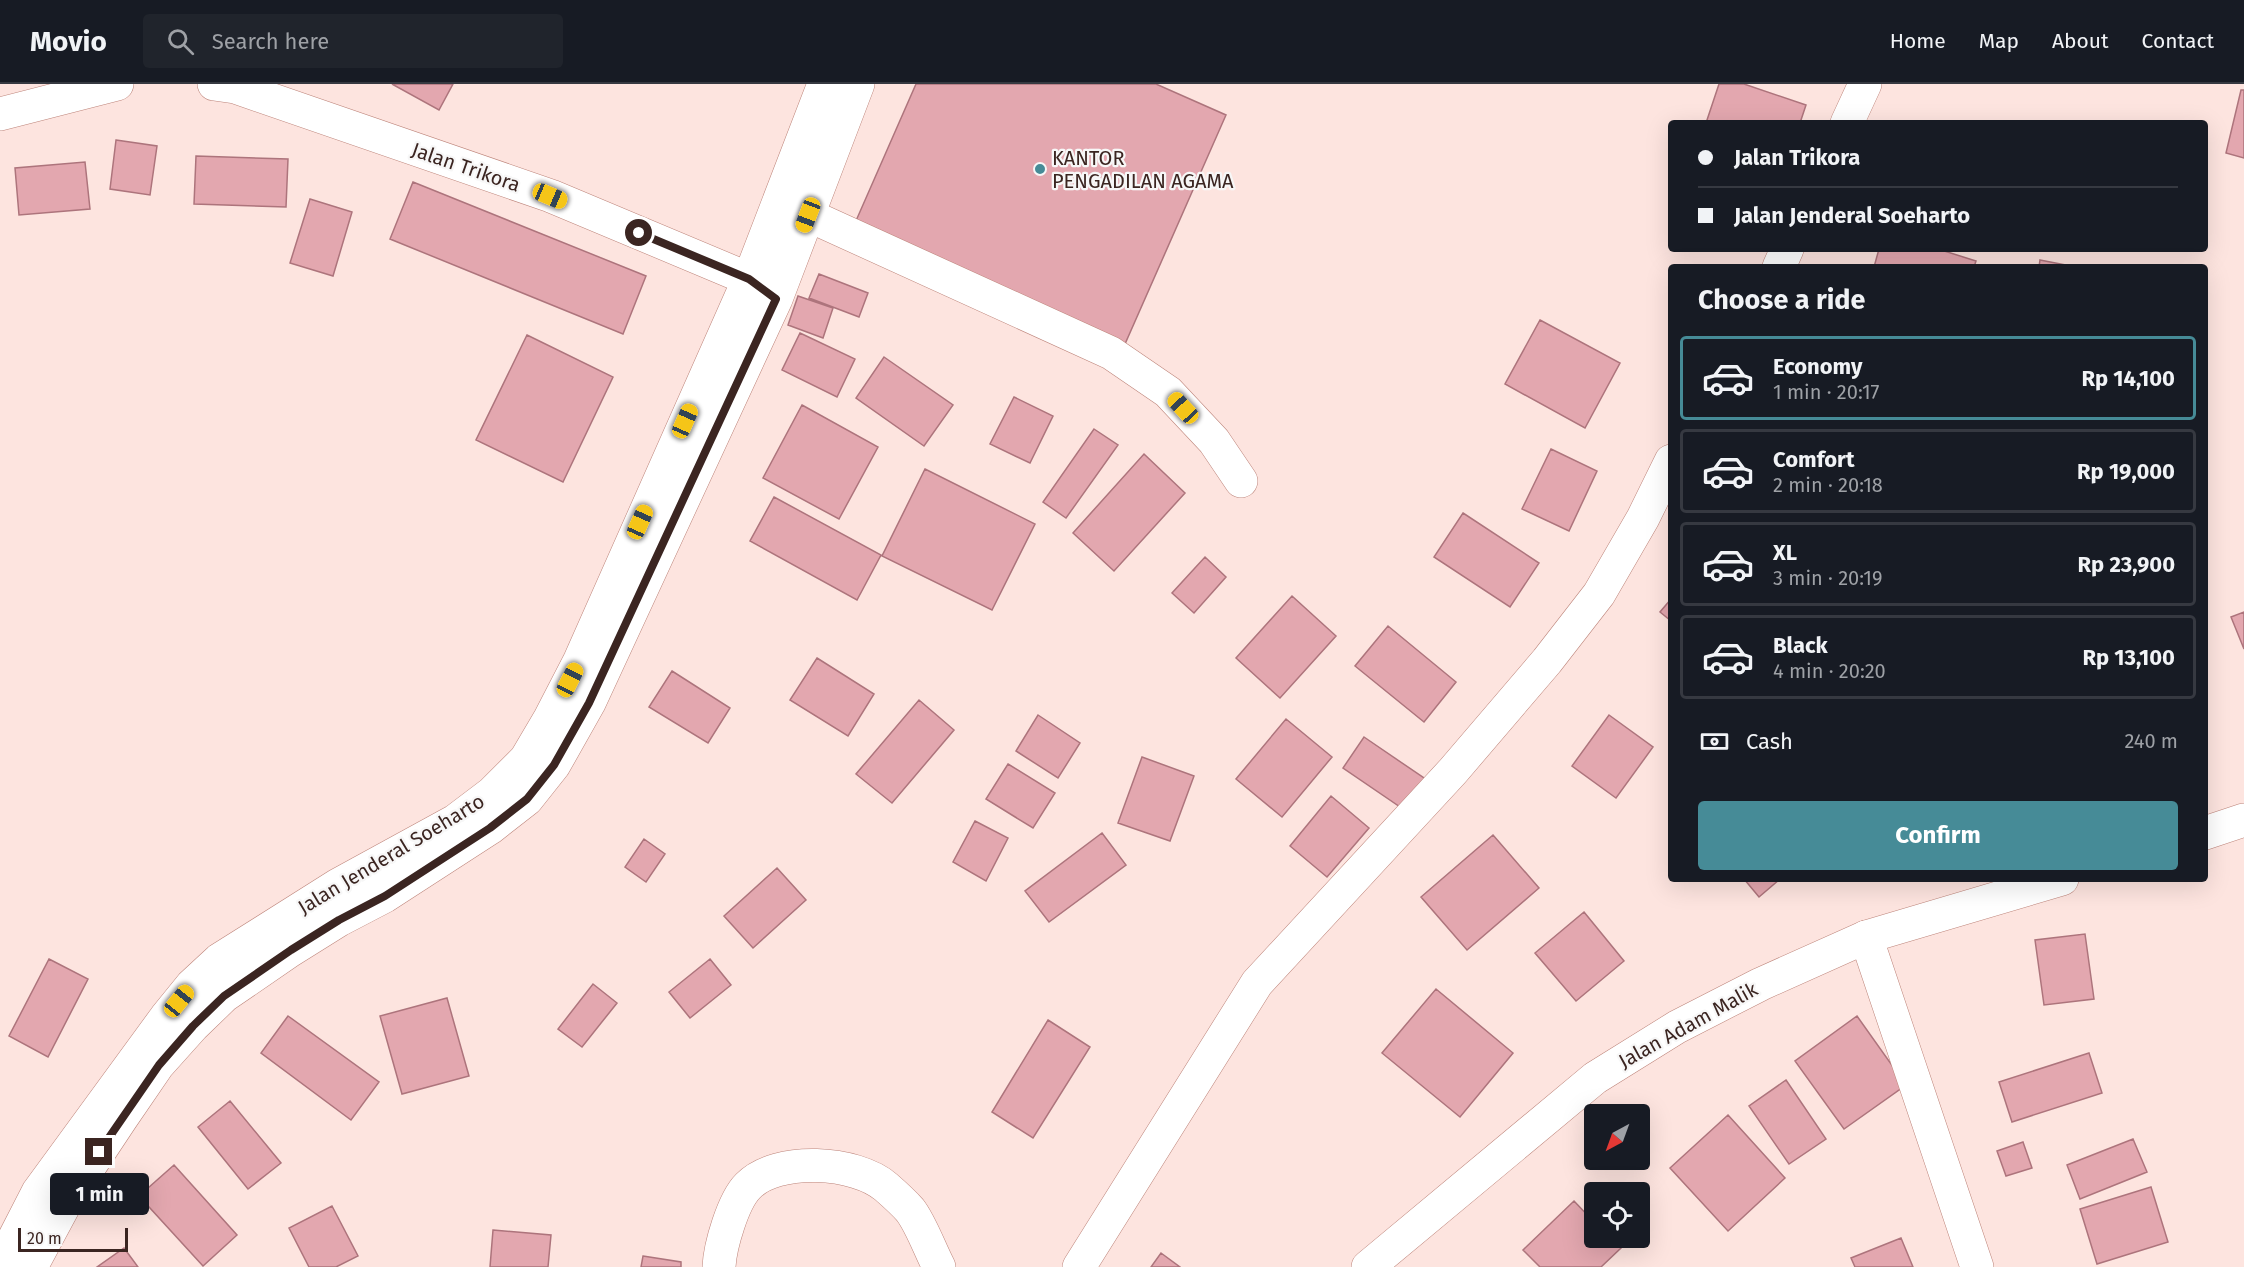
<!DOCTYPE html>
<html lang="en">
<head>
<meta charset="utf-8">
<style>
  :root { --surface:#171b24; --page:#20242c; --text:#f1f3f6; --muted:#9ea1a6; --line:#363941; --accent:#468b97 }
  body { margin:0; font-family:"Fira Sans",sans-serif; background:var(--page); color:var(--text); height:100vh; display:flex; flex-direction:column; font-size:22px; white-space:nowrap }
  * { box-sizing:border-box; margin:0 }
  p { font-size:20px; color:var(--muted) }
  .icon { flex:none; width:33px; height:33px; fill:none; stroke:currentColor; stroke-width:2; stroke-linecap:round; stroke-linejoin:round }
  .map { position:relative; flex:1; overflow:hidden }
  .side { position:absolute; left:1668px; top:180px; width:540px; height:618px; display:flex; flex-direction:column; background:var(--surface); border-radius:6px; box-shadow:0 6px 24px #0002 }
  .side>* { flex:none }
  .banner { position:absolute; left:1668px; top:36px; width:540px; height:132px; border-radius:6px; box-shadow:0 6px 24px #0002; display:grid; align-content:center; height:132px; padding:0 30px; background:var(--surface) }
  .needle { width:39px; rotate:221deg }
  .buttons { position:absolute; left:1584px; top:1020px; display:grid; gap:12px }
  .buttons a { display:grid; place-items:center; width:66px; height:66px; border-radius:6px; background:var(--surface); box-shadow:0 6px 24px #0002; font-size:30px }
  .scale { position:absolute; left:18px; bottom:15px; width:110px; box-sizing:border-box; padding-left:6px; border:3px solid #3b2521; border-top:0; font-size:16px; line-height:21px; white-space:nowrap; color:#3b2521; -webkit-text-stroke:4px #f7f7f7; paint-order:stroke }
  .end { position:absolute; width:27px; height:27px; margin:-14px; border:8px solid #3b2521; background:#fff; box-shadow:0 0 0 3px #fff }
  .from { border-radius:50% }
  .bubble { position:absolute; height:42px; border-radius:6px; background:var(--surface); box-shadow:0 6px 24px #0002; font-size:20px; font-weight:700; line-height:42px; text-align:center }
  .car { position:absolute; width:18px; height:36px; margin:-18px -9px; border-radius:8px; box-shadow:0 0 4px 2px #0007; background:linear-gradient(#f5c518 24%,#345 0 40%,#f5c518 0 76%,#345 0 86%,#f5c518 0) }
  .banner b { display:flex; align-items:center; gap:21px; height:57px; font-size:22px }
  .banner b+b { border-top:2px solid var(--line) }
  .banner i { width:15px; height:15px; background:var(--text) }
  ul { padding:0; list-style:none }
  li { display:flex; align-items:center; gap:18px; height:84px; margin:0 12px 9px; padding:0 18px; border:3px solid var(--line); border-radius:6px }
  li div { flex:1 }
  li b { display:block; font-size:22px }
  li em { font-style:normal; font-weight:700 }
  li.active { border-color:var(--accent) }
  li>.icon { width:54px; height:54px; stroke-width:1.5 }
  h2 { padding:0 30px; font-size:27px; line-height:72px }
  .pay { display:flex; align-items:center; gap:15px; height:66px; padding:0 30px; font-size:22px }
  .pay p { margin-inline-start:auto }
  .button { display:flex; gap:12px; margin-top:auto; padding:12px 30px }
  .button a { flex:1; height:69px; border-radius:6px; background:var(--accent); color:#fff; font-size:24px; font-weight:700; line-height:69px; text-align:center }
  header { display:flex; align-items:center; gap:36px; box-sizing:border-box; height:84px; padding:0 30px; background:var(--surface); border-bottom:2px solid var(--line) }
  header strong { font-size:28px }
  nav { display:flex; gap:33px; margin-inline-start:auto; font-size:21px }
  .search { width:420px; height:54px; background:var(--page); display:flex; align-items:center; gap:15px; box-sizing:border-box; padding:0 21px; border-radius:6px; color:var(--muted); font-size:22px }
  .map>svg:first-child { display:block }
  .building { fill:#e3a7af; stroke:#ad747c; stroke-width:1.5 }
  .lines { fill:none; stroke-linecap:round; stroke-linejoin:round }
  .minor-casing { stroke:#bd847a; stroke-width:34 }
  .major-casing { stroke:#bd847a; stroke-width:34 }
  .highway-casing { stroke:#bd847a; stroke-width:34 }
  .minor { stroke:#fff; stroke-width:33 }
  .major { stroke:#fff; stroke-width:33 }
  .highway { stroke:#fff; stroke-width:33 }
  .route { stroke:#3b2521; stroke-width:8 }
  .poi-dot { fill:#468b97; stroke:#f7f7f7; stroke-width:2 }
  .labels { text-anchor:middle; stroke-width:4.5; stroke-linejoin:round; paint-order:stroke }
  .poi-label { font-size:20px; fill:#3b2521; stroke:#f7f7f7; text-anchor:start }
  .street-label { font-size:20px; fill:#3b2521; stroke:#f7f7f7 }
</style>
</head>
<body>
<header>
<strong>Movio</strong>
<div class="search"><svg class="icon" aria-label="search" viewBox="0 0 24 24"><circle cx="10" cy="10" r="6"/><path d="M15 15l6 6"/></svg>Search here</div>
<nav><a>Home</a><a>Map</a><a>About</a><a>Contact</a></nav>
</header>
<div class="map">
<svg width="2244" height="1183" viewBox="0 0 2244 1183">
  <rect width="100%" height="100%" fill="#fde4df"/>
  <!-- building -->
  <path class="building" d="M392 0H453L439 26Z
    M916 0H1156L1226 31 1125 260 855 139Z
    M1719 0H1744L1806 21 1800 39H1706Z
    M2241 6H2244V74L2226 69Z
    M116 56 157 62 150 111 110 105Z
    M196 72 288 75 286 123 194 120Z
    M85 78 90 125 19 131 15 84Z
    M413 98 646 192 623 250 390 155Z
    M310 115 352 128 333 192 290 179Z
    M1879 165H1938L1976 177 1974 183H1874Z
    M2040 176 2076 183H2039Z
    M819 190 868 209 859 233 809 214Z
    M798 212 833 224 823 254 788 241Z
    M1540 236 1620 279 1585 344 1505 300Z
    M800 249 855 275 837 313 782 286Z
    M527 251 613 293 563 398 476 356Z
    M884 273 953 321 924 362 856 314Z
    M1014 313 1053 332 1030 379 990 360Z
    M802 321 878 363 839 435 763 394Z
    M1094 345 1118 361 1066 434 1043 418Z
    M1551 365 1597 387 1569 447 1522 425Z
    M1144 370 1185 409 1114 487 1073 449Z
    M925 385 1035 440 992 526 882 472Z
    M774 413 881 471 857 516 750 457Z
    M1463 429 1539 479 1510 523 1434 473Z
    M1205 473 1226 493 1194 529 1172 509Z
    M1292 512 1336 552 1280 614 1236 574Z
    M1671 515V537L1660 528Z
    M2244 528V565L2231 533Z
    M1388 542 1456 598 1424 638 1355 582Z
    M817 574 874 610 848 652 790 616Z
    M672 587 730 624 708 659 649 623Z
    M919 616 954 646 892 719 856 690Z
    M1038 631 1080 659 1058 694 1016 667Z
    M1609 631 1653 663 1616 714 1572 682Z
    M1286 635 1332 673 1282 733 1236 695Z
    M1364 653 1427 696 1406 727 1343 684Z
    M1142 673 1194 692 1170 757 1118 739Z
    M1008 680 1055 709 1033 744 986 715Z
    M1331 712 1369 744 1327 793 1290 762Z
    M975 737 1008 754 986 797 953 778Z
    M1102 749 1126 781 1049 838 1025 807Z
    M1493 751 1539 804 1467 866 1421 813Z
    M644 755 665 770 646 798 625 783Z
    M777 784 806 816 753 864 724 832Z
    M1744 795H1780L1759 813Z
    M1584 828 1624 877 1576 917 1535 869Z
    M2085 850 2094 915 2044 921 2035 856Z
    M49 875 88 895 48 973 9 952Z
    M710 875 731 901 690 934 669 908Z
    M593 900 617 919 582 963 558 945Z
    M1436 905 1513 969 1460 1033 1382 969Z
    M447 914 469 992 402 1010 380 932Z
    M288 932 379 998 351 1036 261 969Z
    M1857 932 1906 1001 1844 1045 1795 977Z
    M1048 936 1090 963 1033 1054 992 1028Z
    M2089 969 2102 1009 2012 1038 1999 998Z
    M1786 996 1826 1055 1789 1080 1749 1022Z
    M230 1017 281 1079 248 1105 198 1043Z
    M1728 1031 1785 1094 1728 1147 1670 1084Z
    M2133 1055 2147 1088 2080 1115 2067 1081Z
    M2023 1058 2032 1084 2006 1092 1997 1067Z
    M174 1081 237 1151 203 1182 139 1112Z
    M2151 1103 2168 1158 2097 1180 2080 1125Z
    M1574 1117 1594 1138V1154H1610L1621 1164 1601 1183H1540L1523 1166Z
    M332 1122 358 1172 336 1183H309L289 1144Z
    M493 1146 551 1151 548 1183H490Z
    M1901 1154 1913 1183H1855L1851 1174Z
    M124 1164 138 1183H97Z
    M1161 1169 1180 1183H1151Z
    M643 1172 681 1178V1183H641Z"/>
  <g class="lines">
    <defs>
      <path id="minor" d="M214 0 235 3 551 112 749 195 772 212
        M0 30 117 0
        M1847 39 1865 0
        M808 131 1111 269 1168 308 1214 357 1241 397
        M1779 183 1787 165
        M1866 853 1977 1183
        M719 1183C720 1162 733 1117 748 1102 777 1072 856 1077 886 1103 894 1110 903 1118 910 1126 921 1140 930 1166 939 1183
        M1079 1183 1257 899 1453 687 1547 577 1599 510 1643 434 1671 377"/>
      <path id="major" d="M0 1182 38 1108 166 933 192 901 219 876 338 801 455 737 492 709 526 675 549 636 580 576 749 195 824 0
        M31 1183 66 1118 121 1035 158 981 193 942 224 912 291 866 339 836 385 812 490 744 527 715 554 681 589 619 776 215 858 0"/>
      <path id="highway" d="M2205 749 2244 736
        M1368 1183 1595 994 1677 943 1761 900 1866 853 2062 795"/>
    </defs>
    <!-- minor casing -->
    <use href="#minor" class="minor-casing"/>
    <!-- major casing -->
    <use href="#major" class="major-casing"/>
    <!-- highway casing -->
    <use href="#highway" class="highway-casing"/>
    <!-- minor -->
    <use href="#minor" class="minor"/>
    <!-- major -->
    <use href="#major" class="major"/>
    <!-- highway -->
    <use href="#highway" class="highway"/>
  </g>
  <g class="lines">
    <!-- route -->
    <path class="route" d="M99 1068 159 981 193 942 224 912 291 866 339 836 385 812 490 744 527 715 554 681 589 619 776 215 749 195 639 149"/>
  </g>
  <!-- markers -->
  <circle class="poi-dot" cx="1040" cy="85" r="6"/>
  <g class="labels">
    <!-- poi labels -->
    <g class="poi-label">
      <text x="1052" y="81">KANTOR<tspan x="1052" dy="23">PENGADILAN AGAMA</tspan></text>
    </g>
    <!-- street labels -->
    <g class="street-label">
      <text transform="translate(466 83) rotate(19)" y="7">Jalan Trikora</text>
      <text transform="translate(391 770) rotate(-31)" y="7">Jalan Jenderal Soeharto</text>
      <text transform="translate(1688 941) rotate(-29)" y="7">Jalan Adam Malik</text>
    </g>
  </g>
</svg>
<div class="buttons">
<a><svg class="needle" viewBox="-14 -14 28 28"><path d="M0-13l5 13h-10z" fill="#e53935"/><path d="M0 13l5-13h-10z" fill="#9ea1a6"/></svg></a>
<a><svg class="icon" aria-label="locate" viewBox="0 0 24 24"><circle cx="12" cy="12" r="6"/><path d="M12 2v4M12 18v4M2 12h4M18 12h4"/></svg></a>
</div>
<div class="scale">20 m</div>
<i class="end from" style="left:639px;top:149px"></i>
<i class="end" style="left:99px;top:1068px"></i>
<div class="bubble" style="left:50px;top:1089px;width:99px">1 min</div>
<i class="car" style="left:550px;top:112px;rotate:113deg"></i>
<i class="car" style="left:808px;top:131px;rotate:201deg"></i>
<i class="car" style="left:1183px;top:324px;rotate:317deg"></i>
<i class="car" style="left:685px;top:337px;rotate:24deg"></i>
<i class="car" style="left:640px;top:438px;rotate:24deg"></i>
<i class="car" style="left:570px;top:596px;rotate:27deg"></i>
<i class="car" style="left:179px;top:917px;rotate:39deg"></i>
<div class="banner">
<b><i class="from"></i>Jalan Trikora</b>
<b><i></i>Jalan Jenderal Soeharto</b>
</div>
<section class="side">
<h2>Choose a ride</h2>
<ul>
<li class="active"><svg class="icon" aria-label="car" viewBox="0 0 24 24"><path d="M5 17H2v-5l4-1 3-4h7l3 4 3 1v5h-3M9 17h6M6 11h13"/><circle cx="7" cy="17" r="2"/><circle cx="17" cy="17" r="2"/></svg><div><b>Economy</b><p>1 min · 20:17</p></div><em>Rp 14,100</em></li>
<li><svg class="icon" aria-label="car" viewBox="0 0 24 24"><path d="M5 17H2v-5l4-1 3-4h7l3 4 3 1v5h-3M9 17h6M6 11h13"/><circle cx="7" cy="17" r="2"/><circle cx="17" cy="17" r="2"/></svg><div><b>Comfort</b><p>2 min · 20:18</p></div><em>Rp 19,000</em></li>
<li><svg class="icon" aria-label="car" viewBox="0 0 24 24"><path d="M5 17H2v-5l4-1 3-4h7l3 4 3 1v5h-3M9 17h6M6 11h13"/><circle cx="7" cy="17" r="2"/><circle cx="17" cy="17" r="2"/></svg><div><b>XL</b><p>3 min · 20:19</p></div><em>Rp 23,900</em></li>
<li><svg class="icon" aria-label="car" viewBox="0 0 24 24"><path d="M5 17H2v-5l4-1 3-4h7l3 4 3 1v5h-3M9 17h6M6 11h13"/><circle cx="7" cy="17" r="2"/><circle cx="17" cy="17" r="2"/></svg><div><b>Black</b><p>4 min · 20:20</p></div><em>Rp 13,100</em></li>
</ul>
<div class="pay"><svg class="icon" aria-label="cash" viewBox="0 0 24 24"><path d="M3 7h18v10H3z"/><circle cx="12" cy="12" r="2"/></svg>Cash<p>240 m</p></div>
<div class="button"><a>Confirm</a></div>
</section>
</div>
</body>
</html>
